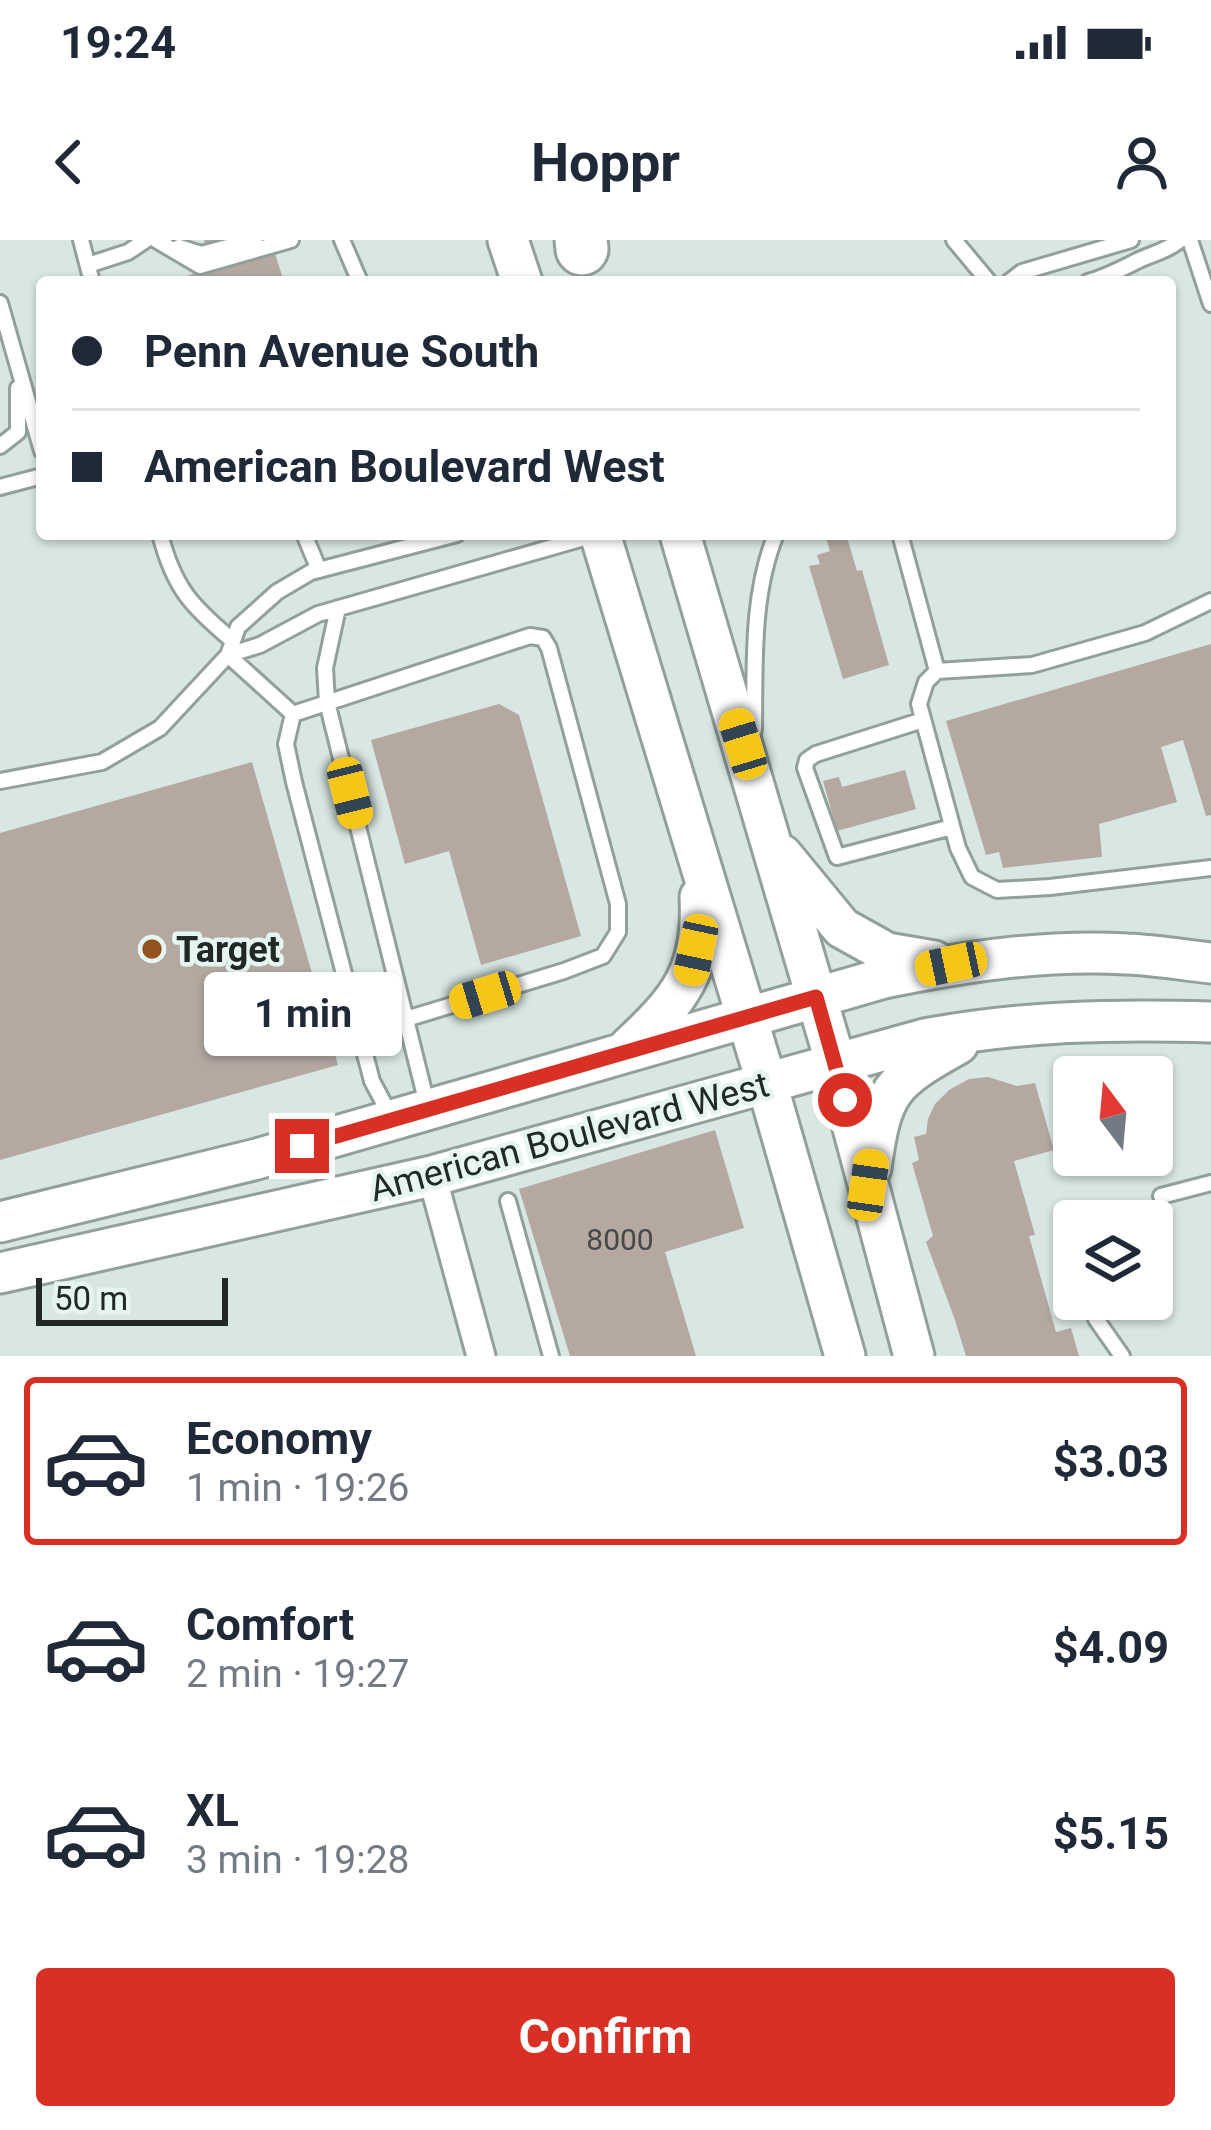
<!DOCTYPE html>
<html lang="en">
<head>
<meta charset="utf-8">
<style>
  :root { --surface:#fff; --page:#f6f6f7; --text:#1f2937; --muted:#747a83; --line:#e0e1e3; --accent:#d93025 }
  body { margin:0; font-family:Roboto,sans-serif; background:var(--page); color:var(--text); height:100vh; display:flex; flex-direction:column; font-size:45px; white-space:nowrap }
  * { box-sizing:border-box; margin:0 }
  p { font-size:39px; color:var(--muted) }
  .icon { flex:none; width:66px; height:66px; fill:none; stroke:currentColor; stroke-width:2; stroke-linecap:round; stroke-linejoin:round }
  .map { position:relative; height:1116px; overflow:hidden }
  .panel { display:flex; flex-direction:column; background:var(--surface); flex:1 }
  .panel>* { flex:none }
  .hud { position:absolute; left:36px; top:36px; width:1140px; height:264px; border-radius:12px; box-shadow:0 3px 9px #0004; display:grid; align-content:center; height:264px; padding:0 36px; background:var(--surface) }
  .needle { width:78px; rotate:344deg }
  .tools { position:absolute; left:1053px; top:816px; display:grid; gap:24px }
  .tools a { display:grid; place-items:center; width:120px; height:120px; border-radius:12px; background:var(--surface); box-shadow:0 3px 9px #0004; font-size:60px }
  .scale { position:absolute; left:36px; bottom:30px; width:192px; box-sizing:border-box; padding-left:12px; border:6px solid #222827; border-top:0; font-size:33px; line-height:42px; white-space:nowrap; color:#222827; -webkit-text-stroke:9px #e5f5f1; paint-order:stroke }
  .end { position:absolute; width:54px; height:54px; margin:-27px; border:15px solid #d93025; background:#fff; box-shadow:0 0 0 6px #fff }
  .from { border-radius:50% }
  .bubble { position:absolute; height:84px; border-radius:12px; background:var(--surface); box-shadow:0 3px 9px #0004; font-size:39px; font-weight:700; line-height:84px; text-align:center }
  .car { position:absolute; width:36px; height:72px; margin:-36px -18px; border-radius:15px; box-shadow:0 0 9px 3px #0007; background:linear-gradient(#f5c518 24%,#345 0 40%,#f5c518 0 76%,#345 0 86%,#f5c518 0) }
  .hud b { display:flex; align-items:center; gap:42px; height:114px; font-size:45px }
  .hud b+b { border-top:3px solid var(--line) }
  .hud i { width:30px; height:30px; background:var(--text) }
  ul { padding:21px 0 0; list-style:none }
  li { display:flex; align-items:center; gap:36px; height:168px; margin:0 24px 18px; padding:0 12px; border:6px solid transparent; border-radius:12px }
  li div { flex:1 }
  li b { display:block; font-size:45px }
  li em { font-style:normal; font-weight:700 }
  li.current { border-color:var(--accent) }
  li>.icon { width:108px; height:108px; stroke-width:1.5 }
  .primary-button { display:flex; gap:24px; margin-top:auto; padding:24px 36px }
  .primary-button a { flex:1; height:138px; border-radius:12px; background:var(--accent); color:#fff; font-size:48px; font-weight:700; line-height:138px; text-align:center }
  .status { display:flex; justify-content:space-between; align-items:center; height:84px; padding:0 60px; background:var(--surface); direction:ltr }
  .status svg { height:33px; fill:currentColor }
  header { display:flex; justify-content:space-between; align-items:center; height:156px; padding:0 36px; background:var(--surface); font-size:54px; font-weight:700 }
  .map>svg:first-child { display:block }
  .building { fill:#b4a8a1 }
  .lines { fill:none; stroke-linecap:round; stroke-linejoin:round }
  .lane-casing { stroke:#92a09c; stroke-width:20 }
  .street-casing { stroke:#92a09c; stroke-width:33 }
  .secondary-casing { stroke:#92a09c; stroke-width:45 }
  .highway-casing { stroke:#92a09c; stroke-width:57 }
  .lane { stroke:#fff; stroke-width:14 }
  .street { stroke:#fff; stroke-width:27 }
  .secondary { stroke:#fff; stroke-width:39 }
  .highway { stroke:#fff; stroke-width:51 }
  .route { stroke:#d93025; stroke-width:15 }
  .poi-dot { fill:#93521e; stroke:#e5f5f1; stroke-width:4.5 }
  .labels { text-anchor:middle; stroke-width:9; stroke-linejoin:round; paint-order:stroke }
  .number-label { font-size:30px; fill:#464846 }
  .poi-label { font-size:36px; font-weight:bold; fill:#222827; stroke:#e5f5f1; text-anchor:start }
  .street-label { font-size:36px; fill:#222827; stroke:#e5f5f1 }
</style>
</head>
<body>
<div class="status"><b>19:24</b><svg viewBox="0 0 49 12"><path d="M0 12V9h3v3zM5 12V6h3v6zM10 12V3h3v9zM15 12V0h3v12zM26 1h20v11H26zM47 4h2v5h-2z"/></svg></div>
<header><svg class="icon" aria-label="back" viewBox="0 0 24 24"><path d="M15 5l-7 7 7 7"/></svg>Hoppr<svg class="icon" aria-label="person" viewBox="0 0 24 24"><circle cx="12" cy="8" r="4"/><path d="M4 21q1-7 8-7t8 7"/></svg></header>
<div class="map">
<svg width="1211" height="1116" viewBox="0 0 1211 1116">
  <rect width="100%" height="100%" fill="#d8e7e3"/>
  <!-- building -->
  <path class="building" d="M204 0H252L273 7 284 42H185L183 37 212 28Z
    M825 294H846L857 331 862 330 889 425 843 439 809 326 820 324 817 315 830 311Z
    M1211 404V575L1206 576 1183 500 1161 507 1177 562 1099 584 1102 617 1003 628 999 612 986 615 946 481Z
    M499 464 519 475 581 696 481 725 449 611 405 624 371 500Z
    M252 522 338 825 0 920V593Z
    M905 530 916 569 837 591 823 541 839 537 842 547Z
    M988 837 1017 846 1035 843 1054 910 1014 921 1035 995 1029 996 1056 1092 1071 1088 1079 1116H966L955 1080 926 1002 933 996 912 923 919 920 914 897 926 894 928 879 935 864 949 850 969 839Z
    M715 890 744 988 665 1012 696 1116H570L519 949Z"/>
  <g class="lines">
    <defs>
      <path id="lane" d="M81 0 92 42
        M156 0 200 26 291 0
        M342 0 360 42
        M954 0 989 42
        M1190 0 1211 64
        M179 7 201 14 255 0
        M88 25 128 12 146 0
        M1009 42 1022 32 1131 0
        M1088 42C1106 37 1119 30 1135 22 1150 14 1166 12 1180 0
        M0 63 42 211
        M0 206 18 192V148
        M0 247 42 236
        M160 294C174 348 191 366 233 401
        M304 294 319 330
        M900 294 937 431
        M1211 361 1145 393 1032 425 937 431 926 442 919 464 958 608 972 637 997 650 1050 647 1211 628
        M338 368 325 428 327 462 427 864
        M228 415 293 474 530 396 543 398 549 408 618 664V692L603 716 564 731 406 779
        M228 415 260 405 318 374 598 294
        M293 474 286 504 294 542 372 841 390 875
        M923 480 816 514 807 520 805 528 837 617 952 587
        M754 490C755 424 751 356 776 294
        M0 541 102 522 160 488 228 415 238 387 277 352 311 332 457 294
        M1161 956 1211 943
        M508 961 551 1116
        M1096 1079 1122 1116"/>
      <path id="street" d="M432 936 481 1116"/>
      <path id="secondary" d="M508 0 522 42
        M600 294 767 844 845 1116
        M680 294 836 824 914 1116
        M782 615 842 688 887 713 934 721
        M629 807C680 760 704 730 700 657
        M871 928C882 850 890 842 958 804
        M0 982 257 919 884 738C963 722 1045 709 1127 714 1155 715 1183 720 1211 723
        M0 1033 432 936 925 799C1023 781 1112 779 1211 782"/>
      <path id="highway" d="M581 0 582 9"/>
    </defs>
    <!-- lane casing -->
    <use href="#lane" class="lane-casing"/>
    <!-- street casing -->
    <use href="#street" class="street-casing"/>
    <!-- secondary casing -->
    <use href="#secondary" class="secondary-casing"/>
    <!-- highway casing -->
    <use href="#highway" class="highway-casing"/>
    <!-- lane -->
    <use href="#lane" class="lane"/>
    <!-- street -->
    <use href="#street" class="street"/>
    <!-- secondary -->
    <use href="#secondary" class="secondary"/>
    <!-- highway -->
    <use href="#highway" class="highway"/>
  </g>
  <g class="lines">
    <!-- route -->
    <path class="route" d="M302 906 816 757 845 860"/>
  </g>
  <!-- markers -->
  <circle class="poi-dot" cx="152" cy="709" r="12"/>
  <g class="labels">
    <!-- number labels -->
    <g class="number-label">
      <text x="620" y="1010">8000</text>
    </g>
    <!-- poi labels -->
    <g class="poi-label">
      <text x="176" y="722">Target</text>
    </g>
    <!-- street labels -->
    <g class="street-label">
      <text transform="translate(569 896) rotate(-15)" y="13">American Boulevard West</text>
    </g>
  </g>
</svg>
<div class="tools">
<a><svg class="needle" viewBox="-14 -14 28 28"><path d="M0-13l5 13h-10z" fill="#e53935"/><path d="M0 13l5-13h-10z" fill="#747a83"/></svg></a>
<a><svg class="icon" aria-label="layers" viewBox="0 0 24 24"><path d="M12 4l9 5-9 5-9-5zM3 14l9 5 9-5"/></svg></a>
</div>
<div class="scale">50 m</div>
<i class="end from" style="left:845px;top:860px"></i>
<i class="end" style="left:302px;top:906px"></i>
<div class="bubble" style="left:204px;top:732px;width:198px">1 min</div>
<i class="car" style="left:743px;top:504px;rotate:343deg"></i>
<i class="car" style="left:350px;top:553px;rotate:166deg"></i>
<i class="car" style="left:696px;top:710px;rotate:192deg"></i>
<i class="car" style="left:951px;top:724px;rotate:258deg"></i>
<i class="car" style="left:485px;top:755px;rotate:253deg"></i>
<i class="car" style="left:868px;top:945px;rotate:8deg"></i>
<div class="hud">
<b><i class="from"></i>Penn Avenue South</b>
<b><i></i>American Boulevard West</b>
</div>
</div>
<section class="panel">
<ul>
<li class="current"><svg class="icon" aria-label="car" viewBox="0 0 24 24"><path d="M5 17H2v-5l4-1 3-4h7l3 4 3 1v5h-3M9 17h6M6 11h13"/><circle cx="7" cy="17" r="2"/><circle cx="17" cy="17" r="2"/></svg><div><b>Economy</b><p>1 min · 19:26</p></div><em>$3.03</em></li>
<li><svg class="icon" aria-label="car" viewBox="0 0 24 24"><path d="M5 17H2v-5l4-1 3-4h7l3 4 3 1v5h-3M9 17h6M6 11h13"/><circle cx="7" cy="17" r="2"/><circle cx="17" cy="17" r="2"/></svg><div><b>Comfort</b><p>2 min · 19:27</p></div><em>$4.09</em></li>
<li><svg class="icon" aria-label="car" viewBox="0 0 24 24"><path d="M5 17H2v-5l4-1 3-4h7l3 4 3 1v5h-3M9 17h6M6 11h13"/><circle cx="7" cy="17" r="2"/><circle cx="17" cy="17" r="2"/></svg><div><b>XL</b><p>3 min · 19:28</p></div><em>$5.15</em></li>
</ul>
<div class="primary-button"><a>Confirm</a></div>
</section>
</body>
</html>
